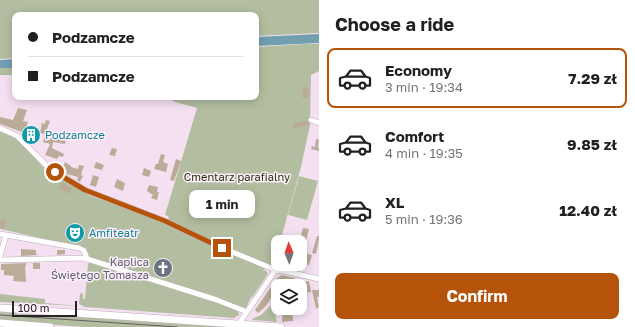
<!DOCTYPE html>
<html lang="en">
<head>
<meta charset="utf-8">
<style>
  :root { --surface:#fff; --page:#f6f6f6; --text:#202124; --muted:#757577; --line:#e0e0e0; --accent:#b45309 }
  body { margin:0; font-family:"Golos Text",sans-serif; background:var(--page); color:var(--text); height:100vh; display:flex; flex-direction:column; font-size:15px; white-space:nowrap }
  * { box-sizing:border-box; margin:0 }
  p { font-size:13px; color:var(--muted) }
  .icon { flex:none; width:22px; height:22px; fill:none; stroke:currentColor; stroke-width:2; stroke-linecap:round; stroke-linejoin:round }
  .map { position:relative; flex:1; overflow:hidden }
  .panel { display:flex; flex-direction:column; background:var(--surface); width:316px }
  .panel>* { flex:none }
  .hud { position:absolute; left:12px; top:12px; width:247px; height:88px; border-radius:8px; box-shadow:0 2px 10px #0003; display:grid; align-content:center; height:88px; padding:0 16px; background:var(--surface) }
  .needle { width:26px; rotate:358deg }
  .controls { position:absolute; left:271px; top:235px; display:grid; gap:8px }
  .controls a { display:grid; place-items:center; width:36px; height:36px; border-radius:8px; background:var(--surface); box-shadow:0 2px 10px #0003; font-size:20px }
  .scale { position:absolute; left:12px; bottom:10px; width:65px; box-sizing:border-box; padding-left:4px; border:2px solid #292228; border-top:0; font-size:11px; line-height:14px; white-space:nowrap; color:#292228; -webkit-text-stroke:3px #feeefc; paint-order:stroke }
  .end { position:absolute; width:18px; height:18px; margin:-9px; border:5px solid #b45309; background:#fff; box-shadow:0 0 0 2px #fff }
  .from { border-radius:50% }
  .bubble { position:absolute; height:28px; border-radius:8px; background:var(--surface); box-shadow:0 2px 10px #0003; font-size:13px; font-weight:700; line-height:28px; text-align:center }
  .hud b { display:flex; align-items:center; gap:14px; height:38px; font-size:15px }
  .hud b+b { border-top:1px solid var(--line) }
  .hud i { width:10px; height:10px; background:var(--text) }
  ul { padding:0; list-style:none }
  li { display:flex; align-items:center; gap:12px; height:60px; margin:0 8px 6px; padding:0 8px; border:2px solid transparent; border-radius:8px }
  li div { flex:1 }
  li b { display:block; font-size:15px }
  li em { font-style:normal; font-weight:700 }
  li.current { border-color:var(--accent) }
  li>.icon { width:36px; height:36px; stroke-width:1.5 }
  h2 { padding:0 16px; font-size:18px; line-height:48px }
  .button { display:flex; gap:8px; margin-top:auto; padding:8px 16px }
  .button a { flex:1; height:46px; border-radius:8px; background:var(--accent); color:#fff; font-size:16px; font-weight:700; line-height:46px; text-align:center }
  main { display:flex; flex:1; min-height:0 }
  .map>svg:first-child { display:block }
  .green { fill:#b3bea1 }
  .water { fill:#729fb0 }
  .building { fill:#bbac99 }
  .lines { fill:none; stroke-linecap:round; stroke-linejoin:round }
  .street-casing { stroke:#bca9b9; stroke-width:6 }
  .secondary-casing { stroke:#bca9b9; stroke-width:8 }
  .street { stroke:#fff; stroke-width:5 }
  .secondary { stroke:#fff; stroke-width:7 }
  .tram { stroke:#665b65; stroke-width:1 }
  .route { stroke:#b45309; stroke-width:5 }
  .labels { text-anchor:middle; stroke-width:3; stroke-linejoin:round; paint-order:stroke }
  .culture-label { font-size:11px; fill:#0d838f; stroke:#feeefc; text-anchor:start }
  .park-label { font-size:11px; fill:#283408; stroke:#feeefc }
  .worship-label { font-size:11px; fill:#5b616d; stroke:#feeefc; text-anchor:end }
</style>
</head>
<body>
<main>
<div class="map">
<svg width="319" height="327" viewBox="0 0 319 327">
  <rect width="100%" height="100%" fill="#f4e0f1"/>
  <!-- green -->
  <path class="green" d="M0 0H319V33L256 36V15H15V58L0 59Z
    M306 44H319V71L311 75 310 125 301 167 280 242H278V248L272 267 231 250 169 220 168 216 165 215 197 108 175 102 165 97H256V47Z
    M0 68H15V75H0Z
    M0 132 14 137 20 142 45 169 91 196 153 218 265 268 263 271 265 270 268 273 266 277 251 299 252 295 246 308 133 273 90 258 86 248 0 229Z
    M299 176 318 181 307 220 288 215Z
    M90 262 221 304 238 310 239 315 234 318 85 307 79 304 80 293 83 294V299H85L88 264Z
    M0 294 45 299V303L79 306 0 302Z
    M272 304 275 305V312L277 322 253 320 252 319 261 315Z
    M0 312 53 316 74 315 223 326 225 327H85L0 321Z"/>
  <!-- water -->
  <path class="water" d="M319 34V43L256 46V37Z
    M15 59V68H0V60Z"/>
  <!-- building -->
  <path class="building" d="M303 87H309L308 98H302Z
    M18 108 27 110 23 121 28 122 26 128H24L22 132 0 124V117L13 120Z
    M46 120 50 121 45 134 40 133 42 123 45 124Z
    M307 121 310 125 293 128V123Z
    M56 136 66 140 65 144 53 142 52 148 64 154 63 157 59 156 57 159 45 155 50 144 43 142 44 138 50 140 51 137 56 138Z
    M316 139 319 140 318 147 319 148V151L311 149 312 146 315 147Z
    M112 148 117 149 115 156 109 155Z
    M161 154 165 155 163 162 168 164 166 172 154 169 156 164H158Z
    M176 159 181 161 174 181 170 180Z
    M65 162 71 166V167L78 169 79 165 84 166 81 175 83 176 80 182 77 180 78 177 67 174 66 173 67 171 62 168Z
    M96 162 104 165 102 170 94 168Z
    M144 168 151 171 149 177 142 175Z
    M93 175 99 177 96 187 90 185Z
    M117 179 125 183 123 191 114 187Z
    M62 182 73 188 69 194 58 188Z
    M149 185 158 187 157 192H159L157 200 151 198 153 195 147 191Z
    M0 219 6 220 4 229 0 228Z
    M303 228 309 229 303 253 312 255 309 265 300 263 299 242Z
    M317 236H319V240L316 254 312 253Z
    M21 249 36 250V254L38 255 21 256Z
    M57 250H65V254L57 255Z
    M26 263V266H25L26 282 13 281 14 276 4 275V270H1V264Z
    M33 263H40V269H33Z
    M157 264 169 268 167 273 155 268Z
    M282 275 295 278 296 283 289 282 290 286H278V288L265 307 258 313 255 310 277 278Z
    M309 281 311 292 300 293V283Z
    M312 290H319V297H317L319 307 316 309Z
    M283 308H292L293 321 282 322Z"/>
  <g class="lines">
    <defs>
      <path id="street" d="M311 120 319 123
        M0 128 17 136 46 165 85 190 165 221 218 246 271 268 275 271
        M0 234 79 248C85 250 85 253 87 259
        M0 256 6 235
        M0 260 84 258 217 300 247 312
        M238 325 275 271 280 270 319 279"/>
      <path id="secondary" d="M0 308 281 327
        M0 323 50 327"/>
    </defs>
    <!-- street casing -->
    <use href="#street" class="street-casing"/>
    <!-- secondary casing -->
    <use href="#secondary" class="secondary-casing"/>
    <!-- street -->
    <use href="#street" class="street"/>
    <!-- secondary -->
    <use href="#secondary" class="secondary"/>
    <!-- tram -->
    <path class="tram" d="M0 315 177 327"/>
  </g>
  <g class="lines">
    <!-- route -->
    <path class="route" d="M55 172 85 190 165 221 222 248"/>
  </g>
  <!-- icons -->
  <defs>
    <symbol id="building-disc" viewBox="-11 -11 22 22"><circle r="9.5" fill="#0f9aa8" stroke="#feeefc"/><path d="M-4-6H4V6H1V3H-1V6H-4ZM-2.5-4.3h1.7v1.8h-1.7ZM.8-4.3h1.7v1.8H.8ZM-2.5-1h1.7V.8h-1.7ZM.8-1h1.7V.8H.8Z" fill="#fff"/></symbol>
    <symbol id="theatre-disc" viewBox="-11 -11 22 22"><circle r="9.5" fill="#0f9aa8" stroke="#feeefc"/><path d="M-5-5.5Q0-4 5-5.5V0Q5 5 0 6Q-5 5-5 0ZM-3.3-2.5H-1v1.5H-3.3ZM1-2.5H3.3v1.5H1ZM-2.8 1Q0 5.5 2.8 1Z" fill="#fff"/></symbol>
    <symbol id="church-disc" viewBox="-11 -11 22 22"><circle r="9.5" fill="#6b7280" stroke="#feeefc"/><path d="M-1.2-6h2.4v3.5h3.3v2.4h-3.3V6h-2.4V-.1h-3.3v-2.4h3.3Z" fill="#fff"/></symbol>
  </defs>
  <g fill-rule="evenodd">
    <use href="#building-disc" x="20" y="124" width="22" height="22"/>
    <use href="#theatre-disc" x="64" y="222" width="22" height="22"/>
    <use href="#church-disc" x="152" y="257" width="22" height="22"/>
  </g>
  <g class="labels">
    <!-- culture labels -->
    <g class="culture-label">
      <text x="45" y="139">Podzamcze</text>
      <text x="89" y="237">Amfiteatr</text>
    </g>
    <!-- park labels -->
    <g class="park-label">
      <text x="237" y="181">Cmentarz parafialny</text>
    </g>
    <!-- worship labels -->
    <g class="worship-label">
      <text x="149" y="266">Kaplica<tspan x="149" dy="13">Świętego Tomasza</tspan></text>
    </g>
  </g>
</svg>
<div class="controls">
<a><svg class="needle" viewBox="-14 -14 28 28"><path d="M0-13l5 13h-10z" fill="#e53935"/><path d="M0 13l5-13h-10z" fill="#757577"/></svg></a>
<a><svg class="icon" aria-label="layers" viewBox="0 0 24 24"><path d="M12 4l9 5-9 5-9-5zM3 14l9 5 9-5"/></svg></a>
</div>
<div class="scale">100 m</div>
<i class="end from" style="left:55px;top:172px"></i>
<i class="end" style="left:222px;top:248px"></i>
<div class="bubble" style="left:189px;top:190px;width:66px">1 min</div>
<div class="hud">
<b><i class="from"></i>Podzamcze</b>
<b><i></i>Podzamcze</b>
</div>
</div>
<section class="panel">
<h2>Choose a ride</h2>
<ul>
<li class="current"><svg class="icon" aria-label="car" viewBox="0 0 24 24"><path d="M5 17H2v-5l4-1 3-4h7l3 4 3 1v5h-3M9 17h6M6 11h13"/><circle cx="7" cy="17" r="2"/><circle cx="17" cy="17" r="2"/></svg><div><b>Economy</b><p>3 min · 19:34</p></div><em>7.29 zł</em></li>
<li><svg class="icon" aria-label="car" viewBox="0 0 24 24"><path d="M5 17H2v-5l4-1 3-4h7l3 4 3 1v5h-3M9 17h6M6 11h13"/><circle cx="7" cy="17" r="2"/><circle cx="17" cy="17" r="2"/></svg><div><b>Comfort</b><p>4 min · 19:35</p></div><em>9.85 zł</em></li>
<li><svg class="icon" aria-label="car" viewBox="0 0 24 24"><path d="M5 17H2v-5l4-1 3-4h7l3 4 3 1v5h-3M9 17h6M6 11h13"/><circle cx="7" cy="17" r="2"/><circle cx="17" cy="17" r="2"/></svg><div><b>XL</b><p>5 min · 19:36</p></div><em>12.40 zł</em></li>
</ul>
<div class="button"><a>Confirm</a></div>
</section>
</main>
</body>
</html>
